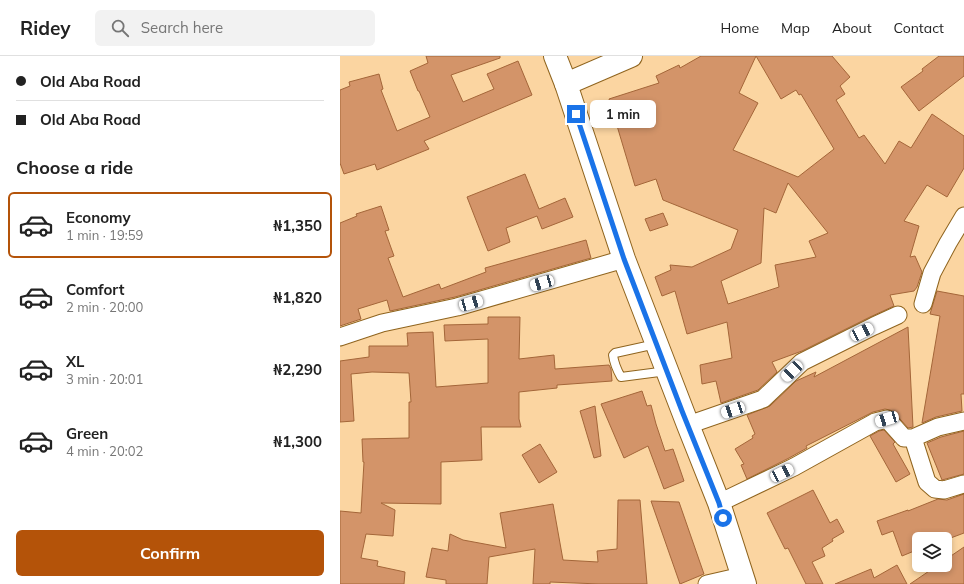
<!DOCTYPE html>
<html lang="en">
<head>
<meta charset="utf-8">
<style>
  :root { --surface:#fff; --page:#f2f2f2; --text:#222; --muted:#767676; --line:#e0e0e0; --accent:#b45309 }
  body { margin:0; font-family:Mulish,sans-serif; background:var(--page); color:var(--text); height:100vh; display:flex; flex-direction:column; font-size:15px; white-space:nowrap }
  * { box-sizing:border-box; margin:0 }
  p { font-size:13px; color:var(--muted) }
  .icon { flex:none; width:22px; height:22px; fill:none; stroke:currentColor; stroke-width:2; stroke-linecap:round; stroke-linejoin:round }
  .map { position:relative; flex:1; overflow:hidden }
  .sheet { display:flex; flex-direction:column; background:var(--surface); width:340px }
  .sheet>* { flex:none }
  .top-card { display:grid; align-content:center; height:88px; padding:0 16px; background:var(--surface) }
  .fabs { position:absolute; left:572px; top:476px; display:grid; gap:8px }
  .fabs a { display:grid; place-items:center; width:40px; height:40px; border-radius:6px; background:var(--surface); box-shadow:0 2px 6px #0003; font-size:20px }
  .end { position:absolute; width:18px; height:18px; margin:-9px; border:5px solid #1a73e8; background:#fff; box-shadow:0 0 0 2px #fff }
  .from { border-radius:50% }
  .bubble { position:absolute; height:28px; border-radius:6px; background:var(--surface); box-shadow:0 2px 6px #0003; font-size:13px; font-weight:700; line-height:28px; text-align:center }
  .car { position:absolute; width:12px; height:24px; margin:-12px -6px; border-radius:5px; box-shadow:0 0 3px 1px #0007; background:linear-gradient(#fff 24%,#345 0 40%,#fff 0 76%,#345 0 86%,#fff 0) }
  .top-card b { display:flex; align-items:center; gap:14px; height:38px; font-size:15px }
  .top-card b+b { border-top:1px solid var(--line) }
  .top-card i { width:10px; height:10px; background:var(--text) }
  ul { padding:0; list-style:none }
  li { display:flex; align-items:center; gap:12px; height:66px; margin:0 8px 6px; padding:0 8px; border:2px solid transparent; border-radius:6px }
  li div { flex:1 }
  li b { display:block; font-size:15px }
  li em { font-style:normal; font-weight:700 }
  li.current { border-color:var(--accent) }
  li>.icon { width:36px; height:36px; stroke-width:1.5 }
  h2 { padding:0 16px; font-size:18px; line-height:48px }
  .cta { display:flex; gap:8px; margin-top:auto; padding:8px 16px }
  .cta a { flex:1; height:46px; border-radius:6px; background:var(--accent); color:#fff; font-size:16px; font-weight:700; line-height:46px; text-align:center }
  header { display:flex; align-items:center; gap:24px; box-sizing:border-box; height:56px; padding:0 20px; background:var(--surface); border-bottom:1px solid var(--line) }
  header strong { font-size:19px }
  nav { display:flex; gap:22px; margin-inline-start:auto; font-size:14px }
  .search { width:280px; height:36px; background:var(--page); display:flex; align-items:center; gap:10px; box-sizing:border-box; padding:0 14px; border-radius:6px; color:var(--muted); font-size:15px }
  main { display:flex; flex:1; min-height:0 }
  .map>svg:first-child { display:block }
  .building { fill:#d39469; stroke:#a46639; fill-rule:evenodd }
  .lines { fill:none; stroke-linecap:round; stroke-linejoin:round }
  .lane-casing { stroke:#8f641e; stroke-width:10 }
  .street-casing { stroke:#8f641e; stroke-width:19 }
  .secondary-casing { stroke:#8f641e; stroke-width:24 }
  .primary-casing { stroke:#8f641e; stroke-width:24 }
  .lane { stroke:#fff; stroke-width:8 }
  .street { stroke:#fff; stroke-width:17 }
  .secondary { stroke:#fff; stroke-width:22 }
  .primary { stroke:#fff; stroke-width:22 }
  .route { stroke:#1a73e8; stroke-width:5 }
</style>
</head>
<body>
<header>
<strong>Ridey</strong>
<div class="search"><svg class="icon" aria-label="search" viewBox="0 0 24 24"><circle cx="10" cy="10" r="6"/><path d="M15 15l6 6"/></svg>Search here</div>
<nav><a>Home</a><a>Map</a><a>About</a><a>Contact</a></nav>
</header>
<main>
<section class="sheet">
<div class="top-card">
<b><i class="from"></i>Old Aba Road</b>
<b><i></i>Old Aba Road</b>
</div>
<h2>Choose a ride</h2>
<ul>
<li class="current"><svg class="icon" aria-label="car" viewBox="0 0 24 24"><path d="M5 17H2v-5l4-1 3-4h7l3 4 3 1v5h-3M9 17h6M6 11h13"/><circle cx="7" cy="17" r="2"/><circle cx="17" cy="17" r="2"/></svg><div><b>Economy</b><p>1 min · 19:59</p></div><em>₦1,350</em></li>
<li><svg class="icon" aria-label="car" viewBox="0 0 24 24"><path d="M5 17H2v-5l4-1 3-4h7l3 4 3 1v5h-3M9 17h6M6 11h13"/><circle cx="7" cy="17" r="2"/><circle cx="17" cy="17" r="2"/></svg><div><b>Comfort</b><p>2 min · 20:00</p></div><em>₦1,820</em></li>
<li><svg class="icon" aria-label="car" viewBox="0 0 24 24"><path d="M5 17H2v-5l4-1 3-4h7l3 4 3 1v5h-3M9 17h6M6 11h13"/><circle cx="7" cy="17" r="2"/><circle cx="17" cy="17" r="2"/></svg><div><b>XL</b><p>3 min · 20:01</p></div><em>₦2,290</em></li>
<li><svg class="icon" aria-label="car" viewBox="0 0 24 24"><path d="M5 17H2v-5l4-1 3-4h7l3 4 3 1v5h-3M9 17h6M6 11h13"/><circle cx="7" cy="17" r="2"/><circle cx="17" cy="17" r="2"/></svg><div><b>Green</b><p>4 min · 20:02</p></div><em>₦1,300</em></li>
</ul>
<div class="cta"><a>Confirm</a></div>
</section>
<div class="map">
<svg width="624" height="528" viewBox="0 0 624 528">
  <rect width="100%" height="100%" fill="#fbd5a1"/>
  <!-- building -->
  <path class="building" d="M86 0H160V2L111 19 123 46 154 33 147 18 178 5 192 39 84 85 89 93 37 114 35 108 4 118 0 107V34L10 30 9 26 39 18 43 33 41 34 57 75 90 61 79 35H78L70 15 88 7Z
    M361 0H492L510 21 500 30 505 38 496 44 519 82 524 79 545 108 559 85 571 92 592 58 624 80V112L607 141 587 129 564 165 579 170 570 201 575 200 582 216 577 231 574 235 550 239 554 250 530 261 462 295 432 306 437 316 418 334 381 347 376 325 362 328 360 309 392 302 387 266 347 278 335 235 322 240 315 221 331 214 330 209 352 211 391 193 398 174 323 144 316 123 295 130 269 43 319 27 316 20 339 9 340 12ZM416 0 441 43 456 34 459 39 461 38 494 93 458 121 393 94 418 47 399 37ZM448 127 488 177 469 185 476 201 435 209 439 231 388 248 381 225 421 207 424 152 436 157Z
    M599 0H624V20L579 55 561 31 583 15 582 13Z
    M185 118 199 153 225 142 233 161 202 173 197 160 166 172 170 186 148 195 127 141Z
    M41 150 49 174 45 175 54 200 48 202 63 241 99 228 101 233 146 216 145 212 246 184 251 202 115 241 50 255 47 244 18 253 21 263 0 270V167L17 160 16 158Z
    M323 157 328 169 310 175 305 163Z
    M597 235 624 240V338H621L622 355 596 361 582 367 600 260 590 258Z
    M148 261H180L179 303 214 299 215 313 269 309 271 313 272 325 217 329V332L179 336V363L181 371H141L142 404 101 406V448L41 447 55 454 53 480 26 478 21 502 38 505 37 510 65 516 64 528H0V455L21 457 24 406H23L22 383 69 382V346H71L69 317 32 316 11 318 14 365 0 366V305L29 301V290H68L67 277 93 276 96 331 148 327V283L105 285 104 269 148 268Z
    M568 271 573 371 568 372 554 356 550 354 545 353 533 356 466 390 467 392 449 402 407 423 401 409 404 408 395 393 413 382 412 380 415 378 407 359 430 350 456 325 476 316 474 321Z
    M302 335 307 350 311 349 316 368 325 395 333 393 344 425 324 433 308 390 284 402 261 348Z
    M255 350 261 400 254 402 240 355Z
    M544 374 555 386 553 388 570 418 556 426 530 380 539 375Z
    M624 375V418L602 424 587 387 601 381Z
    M200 388 217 416 199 427 182 399Z
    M473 434 490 467 497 463 504 476 492 483 493 485 482 492 485 500 472 506 483 528H466L448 492 445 493 427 457Z
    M624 438V477L608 483H579V493L562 500 553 475 542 479 537 465 568 454V455L598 443 607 444Z
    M278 444H300L307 528H260L210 526V528H193L195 493 149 501 147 528H106V524L86 521 92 492 108 495 110 478 123 484 166 492 160 457 213 448 223 504 258 506 257 495 277 493Z
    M311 445 339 446 364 518 340 528Z
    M624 491V528H570L598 509H605V504Z
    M557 509 567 528H495L531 513 534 522Z"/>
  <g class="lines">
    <defs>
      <path id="lane" d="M316 288 275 297 273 299C274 307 277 314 281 321L327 315"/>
      <path id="street" d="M583 248 592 217 608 187 624 160
        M0 281 42 267 117 251 284 203
        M348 369 423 343 462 306 534 270 558 259
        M573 382 587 426 595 433 604 434 624 428
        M379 447 454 411 535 366 547 363 564 382H573L598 371 624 365
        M367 528 402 520"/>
      <path id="secondary" d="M215 0 226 28"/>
      <path id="primary" d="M291 0 226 28 284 203 348 369 379 447 405 528"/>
    </defs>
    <!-- lane casing -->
    <use href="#lane" class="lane-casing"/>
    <!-- street casing -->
    <use href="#street" class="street-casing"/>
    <!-- secondary casing -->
    <use href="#secondary" class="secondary-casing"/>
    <!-- primary casing -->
    <use href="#primary" class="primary-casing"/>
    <!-- lane -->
    <use href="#lane" class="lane"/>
    <!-- street -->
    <use href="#street" class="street"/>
    <!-- secondary -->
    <use href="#secondary" class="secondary"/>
    <!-- primary -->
    <use href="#primary" class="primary"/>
  </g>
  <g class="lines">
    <!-- route -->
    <path class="route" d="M236 58 284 203 342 355 379 447 383 462"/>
  </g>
</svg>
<div class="fabs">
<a><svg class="icon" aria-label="layers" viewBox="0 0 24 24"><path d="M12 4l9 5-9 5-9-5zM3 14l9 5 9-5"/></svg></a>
</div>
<i class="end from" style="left:383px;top:462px"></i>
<i class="end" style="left:236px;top:58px"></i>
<div class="bubble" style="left:250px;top:44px;width:66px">1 min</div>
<i class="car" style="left:202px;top:227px;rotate:254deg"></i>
<i class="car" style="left:131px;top:247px;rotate:74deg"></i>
<i class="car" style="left:522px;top:276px;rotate:63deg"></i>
<i class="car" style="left:452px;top:315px;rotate:226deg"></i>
<i class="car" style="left:393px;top:354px;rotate:251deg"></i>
<i class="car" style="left:547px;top:363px;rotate:253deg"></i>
<i class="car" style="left:442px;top:417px;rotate:64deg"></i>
</div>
</main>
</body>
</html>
